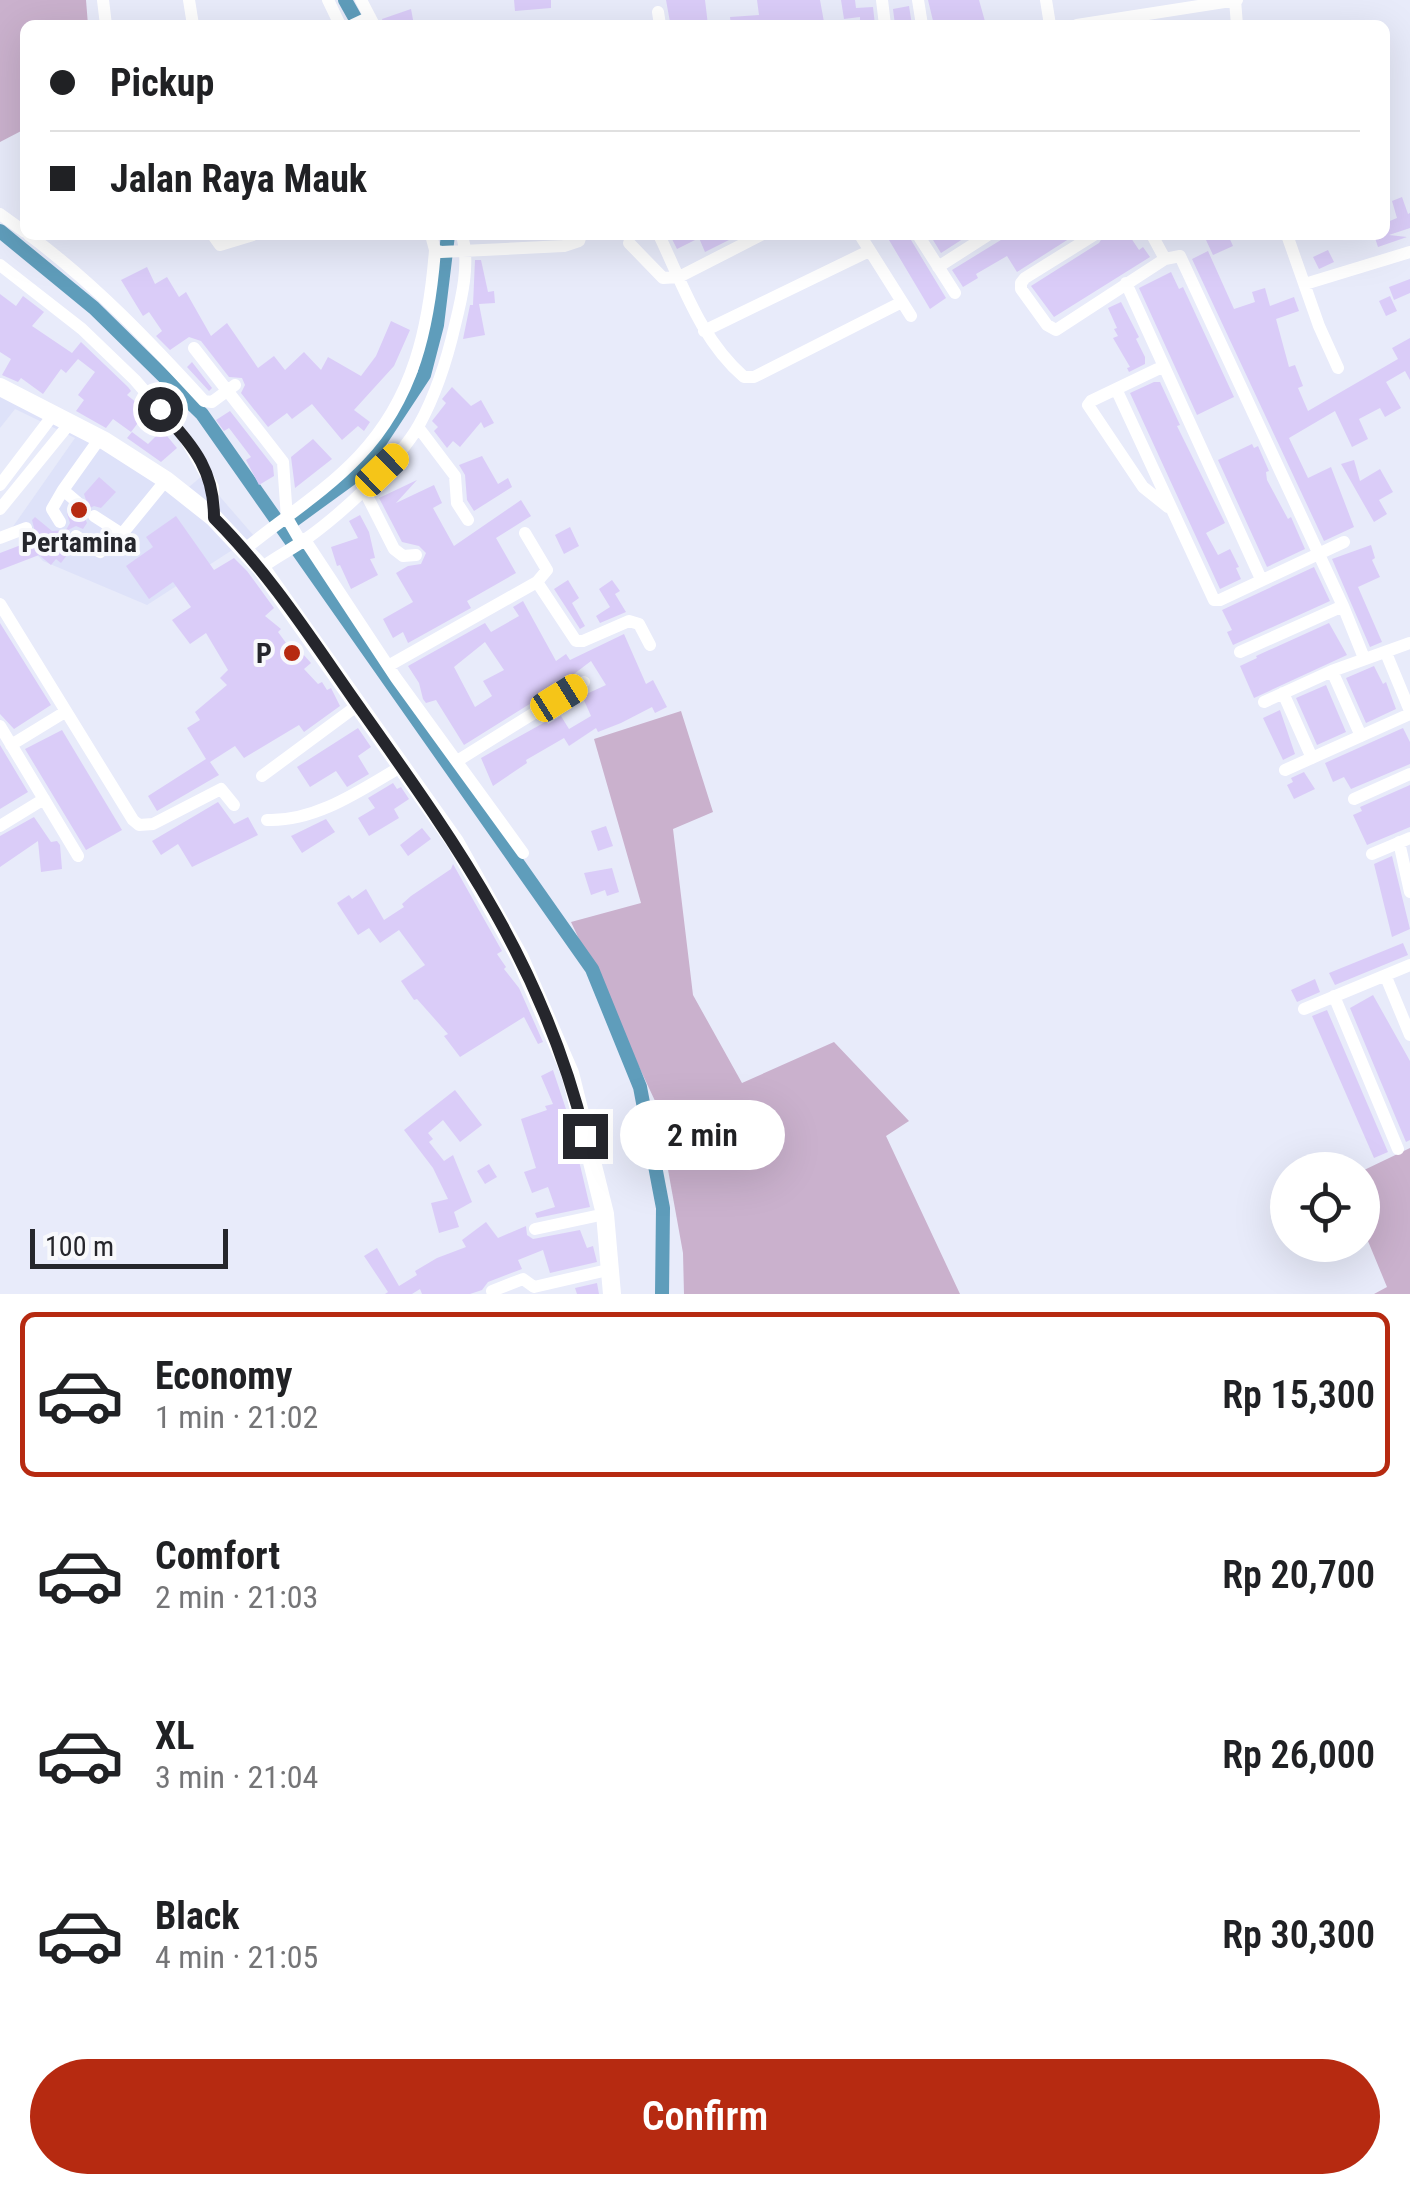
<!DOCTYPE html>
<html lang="en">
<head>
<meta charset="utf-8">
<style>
  :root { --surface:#fff; --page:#f2f2f2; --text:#202124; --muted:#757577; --line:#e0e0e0; --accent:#b62a11 }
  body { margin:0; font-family:"Roboto Condensed",sans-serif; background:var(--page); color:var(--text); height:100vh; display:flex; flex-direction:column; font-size:38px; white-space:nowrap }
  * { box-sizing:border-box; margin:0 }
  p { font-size:32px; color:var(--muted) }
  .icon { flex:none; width:55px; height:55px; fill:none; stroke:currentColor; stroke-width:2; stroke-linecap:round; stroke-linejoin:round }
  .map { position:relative; height:1294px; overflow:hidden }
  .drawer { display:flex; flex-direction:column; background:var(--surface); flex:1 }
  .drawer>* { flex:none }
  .banner { position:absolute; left:20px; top:20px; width:1370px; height:220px; border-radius:15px; box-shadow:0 10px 40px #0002; display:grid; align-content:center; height:220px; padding:0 30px; background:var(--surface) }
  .controls { position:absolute; left:1270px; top:1152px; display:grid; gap:20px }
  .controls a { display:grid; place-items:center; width:110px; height:110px; border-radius:50%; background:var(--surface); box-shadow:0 10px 40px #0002; font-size:50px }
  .scale { position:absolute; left:30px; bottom:25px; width:198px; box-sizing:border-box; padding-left:10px; border:5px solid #25262c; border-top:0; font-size:28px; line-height:35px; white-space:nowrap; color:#25262c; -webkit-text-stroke:8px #f8f9fc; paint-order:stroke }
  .end { position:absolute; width:45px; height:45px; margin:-22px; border:12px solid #25262c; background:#fff; box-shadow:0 0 0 5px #fff }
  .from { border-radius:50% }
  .bubble { position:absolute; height:70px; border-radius:35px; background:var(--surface); box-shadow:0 10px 40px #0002; font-size:32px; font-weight:600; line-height:70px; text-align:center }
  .car { position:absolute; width:30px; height:60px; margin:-30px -15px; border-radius:12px; box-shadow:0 0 8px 2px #0007; background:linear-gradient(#f5c518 24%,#345 0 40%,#f5c518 0 76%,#345 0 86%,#f5c518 0) }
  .banner b { display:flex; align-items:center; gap:35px; height:95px; font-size:38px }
  .banner b+b { border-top:2px solid var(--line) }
  .banner i { width:25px; height:25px; background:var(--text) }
  ul { padding:18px 0 0; list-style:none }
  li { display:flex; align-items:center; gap:30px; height:165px; margin:0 20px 15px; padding:0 10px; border:5px solid transparent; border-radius:15px }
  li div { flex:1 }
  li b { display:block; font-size:38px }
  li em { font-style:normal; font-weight:600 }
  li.selected { border-color:var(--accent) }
  li>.icon { width:90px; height:90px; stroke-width:1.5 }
  .button { display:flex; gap:20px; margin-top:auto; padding:20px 30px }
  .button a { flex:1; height:115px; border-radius:60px; background:var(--accent); color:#fff; font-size:40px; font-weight:600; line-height:115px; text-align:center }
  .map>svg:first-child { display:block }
  .built { fill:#dee2f9 }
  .green { fill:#cab1cd }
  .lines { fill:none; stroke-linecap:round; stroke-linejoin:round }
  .canal { stroke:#5f9dbb; stroke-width:14 }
  .building { fill:#daccf8; fill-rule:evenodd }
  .minor { stroke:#fff; stroke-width:12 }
  .major { stroke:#fff; stroke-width:18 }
  .route { stroke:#25262c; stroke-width:12 }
  .poi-dot { fill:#b62a11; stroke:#f8f9fc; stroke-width:4 }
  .labels { text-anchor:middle; stroke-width:8; stroke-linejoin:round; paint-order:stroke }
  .poi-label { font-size:28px; font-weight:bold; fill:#25262c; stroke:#f8f9fc }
</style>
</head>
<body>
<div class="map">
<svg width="1410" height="1294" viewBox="0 0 1410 1294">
  <rect width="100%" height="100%" fill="#e8ebfa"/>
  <!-- built -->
  <path class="built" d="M0 381 189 487 202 476 254 536 147 605 43 561 12 528 75 438 15 409 0 428Z"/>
  <!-- green -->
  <path class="green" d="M0 0H86L88 25H25V129L0 142Z
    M681 711 713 812 673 829 693 995 742 1083 834 1042 909 1121 886 1136 960 1294H684L683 1253 656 1103 571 922 641 903 594 739Z
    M1410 1148V1294H1374L1387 1287 1363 1229 1362 1171Z"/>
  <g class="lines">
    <!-- canal -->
    <path class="canal" d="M345 0 359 25
      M0 231 94 308 202 414 592 969 640 1087 663 1208 662 1294
      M283 528 360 472 424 375 437 325 448 235"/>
  </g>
  <!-- building -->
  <path class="building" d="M514 0H551V8L515 11Z
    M666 0H705L708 25H691V20L670 22Z
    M757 0H820L824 22 809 25H804V20L778 25H731L730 17 759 15Z
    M841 0H855L856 8 873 7 875 25H860V17L844 19Z
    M928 0H979L986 25H934Z
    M909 6 912 25H895L893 9Z
    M411 9 414 25H384L382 19Z
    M1402 197 1408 214 1410 213V228L1389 235 1407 237 1378 247 1374 235H1385V223L1397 218 1392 201Z
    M670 235H739L705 252 699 238 677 249Z
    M886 235H908L946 298 930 309Z
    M930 235H969L941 253Z
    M1009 235H1075L1017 272 1007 256 976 274 978 278 963 287 952 270Z
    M1104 235H1129L1139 250 1143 247 1150 257 1054 317 1031 286 1099 243Z
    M1217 235H1228L1233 246 1213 255 1206 240Z
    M1328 250 1334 262 1319 269 1313 257Z
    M1208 251 1234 309 1255 302 1252 292 1265 288 1270 306 1294 297 1299 311 1276 319 1289 367 1295 365 1303 386 1298 388 1308 411 1398 359 1392 348 1410 338V380L1405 371 1386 382 1401 408 1385 417 1380 408 1359 419 1368 439 1352 447 1335 411 1289 438 1308 478 1331 467 1354 527 1324 541 1192 259Z
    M475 260H481L488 292 494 291 495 303 479 304 485 335 463 339 470 305H473Z
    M147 267 155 284 167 277 179 297 186 292 211 336 227 323 258 368 274 356 285 370 304 352 321 370 328 357 361 376 376 356 391 321 410 330 394 366 354 410 370 422 364 431 358 426 342 440 312 404 292 419 287 413 268 427 241 393 245 385 242 378 229 377 201 341 189 337 170 350 156 336 162 331 149 312 143 316 121 280Z
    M1171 272 1179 289 1183 287 1234 397 1197 415 1139 288Z
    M1410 279V293L1394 300 1389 287Z
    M0 294 16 306 23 296 44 312 32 326 72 353 81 342 128 387 131 391 127 395 147 411 131 432 113 419 106 428 76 411 84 400 78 395 95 372 78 359 66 373 61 369 43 394 21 378 18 382 2 375 11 359 0 352Z
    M1390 296 1397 311 1386 316 1379 301Z
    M1121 302 1139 337 1136 339 1145 357V364L1129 372 1127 368 1130 367 1113 338 1118 336 1114 329 1117 328 1108 308Z
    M192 362 212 388 209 391 187 367Z
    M1154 382H1160L1180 425 1177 426 1225 523 1206 533 1218 555 1230 549 1239 567 1236 568 1241 579 1220 589 1130 393Z
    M452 387 471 406 481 400 494 423 484 428 481 422 460 447 453 441 447 448 434 431 438 427 432 421 446 403 442 399Z
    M230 411 273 466 274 476 259 485 246 460 251 457 229 428 224 431 216 420Z
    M162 430 177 448 161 462 127 438 132 432 148 444Z
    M313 439 332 459 295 488 291 457Z
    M1252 444 1254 448 1258 446 1269 471 1266 472 1267 480 1288 519 1291 517 1305 549 1267 567 1218 460Z
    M482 456 498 484 508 478 512 487 474 511 467 500 465 475 459 465Z
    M1354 460 1360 481 1380 469 1393 492 1379 500 1387 514 1374 522 1341 464Z
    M99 477 116 492 101 508 94 506 86 510 84 516 87 523 83 529 76 526 68 530 67 540 73 547 61 563 56 559 51 565 39 555 0 570V553L42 537 35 532 32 520 35 517 52 531 66 530 70 523 67 514 70 509 76 512 84 509 87 503 84 494Z
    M417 480 396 503 434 485 442 503 433 508 454 546 521 500 531 516 496 538 516 573 467 601 471 608 408 643 403 632 393 638 383 619 413 602 396 573 408 566 421 564 426 553 419 546 402 542 379 498Z
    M360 515 369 532 375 558 370 559 378 575 351 589 340 565 337 566 331 547 358 538 349 521Z
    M176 516 214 570 234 558 247 571 274 608 265 616 281 629 278 632 289 647 300 655 302 653 311 663 304 669 318 684 322 682 327 690 331 688 340 706 304 732 299 725 244 758 235 746 210 762 219 775 157 811 148 796 206 759 187 728 200 720 195 712 227 685 220 678 228 670 206 633 190 644 172 620 191 607 173 582 149 599 126 566 153 547 146 537Z
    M570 527 579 546 564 554 555 535Z
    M1371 545 1375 558 1372 560 1380 577 1358 587 1382 642 1370 647 1332 559Z
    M1314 567 1330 601 1233 645 1227 632 1232 630 1222 610Z
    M568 580 579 598 572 603 585 626 580 629 554 589Z
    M612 580 620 591 615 594 626 612 600 623 596 616 610 607 599 589Z
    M523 601 556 661 566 654 570 660 624 634 646 684 653 680 667 707 655 713 652 707 621 723 598 732 596 728 569 746 564 738 526 760 527 763 493 786 481 758 547 721 548 724 561 716 569 729 591 716 582 696 606 685 591 661 557 687 464 745 436 700 426 703 423 699 419 683 408 666 485 623 491 632 519 616 513 607ZM485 642 504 670 483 681 492 696 475 707 454 667Z
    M0 623 51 705 14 729 0 714Z
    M1329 623 1347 655 1254 698 1240 666 1257 658 1256 656Z
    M1374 666 1383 684 1386 682 1396 709 1366 723 1346 678Z
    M1326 685 1346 732 1317 745 1296 698Z
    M1280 710 1295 754 1283 760 1263 718Z
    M358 728 371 747 358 756 369 774 347 787 336 771 310 787 297 767Z
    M1403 728 1410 742V764L1351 789 1344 777 1333 782 1325 763Z
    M62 730 122 830 86 850 25 749Z
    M0 745 28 792 0 809Z
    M1304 772 1315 789 1294 799 1287 785 1293 782 1291 778Z
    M393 783 397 789 401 787 409 799 394 809 399 818 369 836 358 818 375 808 368 798Z
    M1410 785V827L1367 845 1353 815 1362 811 1360 807Z
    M218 802 234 824 248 817 258 835 192 867 178 844 161 855 152 841Z
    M34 817 51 842 57 841 60 845 62 869 41 872 38 841 0 867V836Z
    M326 819 335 832 302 853 291 836Z
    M606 826 613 846 598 851 591 831Z
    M422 828 431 839 408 856 400 845Z
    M1392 856 1410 929 1392 937 1374 864Z
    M453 864 502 951 497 954 506 967 504 969 519 988 543 1042 538 1044 524 1017 460 1057 444 1036 448 1034 417 999 414 1000 401 981 425 965 399 930 380 943 369 928 358 935 337 903 349 895 352 899 366 889 384 920 404 907 402 904 411 896 451 869Z
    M612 868 619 892 607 896 605 890 591 895 584 873Z
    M1403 943 1408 955 1335 985 1329 973Z
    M1315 979 1320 992 1297 1002 1291 990Z
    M1373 995 1410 1061V1140L1406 1142 1350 1008Z
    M1327 1010 1388 1152 1374 1158 1312 1016Z
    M553 1070 568 1115 558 1118 571 1145 575 1144 590 1207 537 1218 535 1213 555 1207 548 1187 532 1193 524 1172 536 1168 521 1119 547 1110 545 1106 553 1104 541 1076Z
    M455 1090 482 1125 460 1142 443 1120 428 1133 433 1139 429 1142 444 1161 453 1155 472 1202 454 1212 459 1227 439 1233 431 1203 448 1199 433 1168 404 1130Z
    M489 1164 497 1177 485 1184 477 1171Z
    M486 1222 498 1238 526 1226 527 1235 533 1239 580 1230 587 1248 593 1246 597 1262 550 1273 543 1250 518 1260 522 1269 488 1282 482 1290 470 1294H422L420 1289 412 1294H385L388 1292 364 1256 377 1248 399 1286 417 1275 415 1271 437 1258 466 1247 462 1240Z
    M597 1283 599 1294H577L575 1288Z"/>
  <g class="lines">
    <!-- minor -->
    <path class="minor" d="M103 0 106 25
      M189 0 193 25
      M328 0 340 25
      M361 0 374 25
      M882 0 885 25
      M918 0 922 25
      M1046 0 1050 25
      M1235 0 1237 25
      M658 12 660 25
      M353 25 370 17
      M1077 25 1237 0
      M0 214 25 232
      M29 235C94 283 150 342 204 401L212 402 235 385
      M213 235 220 245 253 235
      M431 235 435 250 441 252 564 246 579 241 581 235
      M659 235C683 285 701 340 744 377H754L900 303
      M860 235 911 316
      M918 235 955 293
      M1094 235 1025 278 1021 283V289L1047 325 1056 330 1165 259 1180 256 1343 606 1364 658
      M1152 235 1165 259
      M1287 235 1319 326 1338 368
      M629 243 663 278 679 277 761 235
      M0 265 82 329 135 380 185 438 213 487 214 518
      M938 267 988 235
      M1126 283 1261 579
      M1305 284 1410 252
      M704 331 869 251
      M194 348 283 462 287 518 298 537 305 540 396 678 523 853
      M1164 366 1091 401 1088 405 1143 487 1168 507
      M1117 391 1214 600H1220L1344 542
      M418 427 455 476 457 503 468 520
      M0 485 53 415
      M363 488 394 549 403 556 416 555
      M77 502 63 490 100 438
      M0 509 70 423
      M94 516 122 534 166 480
      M60 522 52 509 63 490
      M525 533 547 570 537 582
      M76 536 100 552 122 534
      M0 538 26 528
      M245 549C283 518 325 492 359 456 414 398 429 327 435 250
      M261 568C276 557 292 549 306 539 340 515 399 461 419 425 436 394 447 360 455 325 462 297 470 263 462 235
      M0 604 133 820 139 825 153 824 221 789 234 805
      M1240 652 1343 606
      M1386 653 1410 711
      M388 666 537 582 576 641H583L629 621 639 624 650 645
      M1332 671 1361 736
      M1283 693 1312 758
      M1264 702 1332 671 1410 643
      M0 726 78 856
      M11 745 65 712
      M457 761 584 682
      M1285 770 1410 714
      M262 776 358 705
      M1354 799 1410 774
      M267 820C316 822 361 790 402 766
      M0 826 44 799
      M1399 842 1410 892
      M1372 854 1410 838
      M1386 977 1410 1035
      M1334 996 1398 1149
      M1304 1009 1410 965
      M535 1229 605 1214
      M492 1291 523 1279 534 1287 612 1269"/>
    <!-- major -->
    <path class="major" d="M0 387 105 441 166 480 214 518 261 568 455 842 520 958 570 1073 605 1214 612 1294"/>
  </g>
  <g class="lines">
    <!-- route -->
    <path class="route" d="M160 409C192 446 214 467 214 518 270 574 312 640 357 704 457 845 543 964 585 1136"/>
  </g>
  <!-- markers -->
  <g class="poi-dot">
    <circle cx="79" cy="510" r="10"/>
    <circle cx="292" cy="653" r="10"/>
  </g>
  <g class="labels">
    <!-- poi labels -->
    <g class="poi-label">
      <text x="79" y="552">Pertamina</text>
      <text x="272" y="663" text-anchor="end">P</text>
    </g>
  </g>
</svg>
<div class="controls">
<a><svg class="icon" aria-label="locate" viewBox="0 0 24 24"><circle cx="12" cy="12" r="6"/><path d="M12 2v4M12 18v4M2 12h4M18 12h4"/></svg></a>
</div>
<div class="scale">100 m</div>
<i class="end from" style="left:160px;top:409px"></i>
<i class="end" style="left:585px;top:1136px"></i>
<div class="bubble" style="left:620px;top:1100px;width:165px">2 min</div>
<i class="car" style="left:382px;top:470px;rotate:46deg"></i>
<i class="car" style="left:559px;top:698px;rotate:58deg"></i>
<div class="banner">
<b><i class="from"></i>Pickup</b>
<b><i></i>Jalan Raya Mauk</b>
</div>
</div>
<section class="drawer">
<ul>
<li class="selected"><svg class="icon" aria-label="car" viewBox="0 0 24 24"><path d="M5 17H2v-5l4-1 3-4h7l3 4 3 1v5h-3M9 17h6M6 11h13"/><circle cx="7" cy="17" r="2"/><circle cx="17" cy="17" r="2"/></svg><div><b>Economy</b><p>1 min · 21:02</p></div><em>Rp 15,300</em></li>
<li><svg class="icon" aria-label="car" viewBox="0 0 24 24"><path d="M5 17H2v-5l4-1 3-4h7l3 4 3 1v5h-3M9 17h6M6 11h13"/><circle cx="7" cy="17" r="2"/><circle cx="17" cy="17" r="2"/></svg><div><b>Comfort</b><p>2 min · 21:03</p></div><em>Rp 20,700</em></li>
<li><svg class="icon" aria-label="car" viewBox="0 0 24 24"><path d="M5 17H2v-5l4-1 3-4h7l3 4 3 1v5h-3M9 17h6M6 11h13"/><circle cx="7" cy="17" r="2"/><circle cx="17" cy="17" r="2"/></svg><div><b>XL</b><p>3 min · 21:04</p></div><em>Rp 26,000</em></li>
<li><svg class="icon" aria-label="car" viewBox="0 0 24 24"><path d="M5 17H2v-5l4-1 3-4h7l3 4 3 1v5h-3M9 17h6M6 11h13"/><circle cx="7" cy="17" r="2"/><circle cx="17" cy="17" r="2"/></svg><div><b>Black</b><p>4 min · 21:05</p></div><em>Rp 30,300</em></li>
</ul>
<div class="button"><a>Confirm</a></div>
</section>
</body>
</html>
